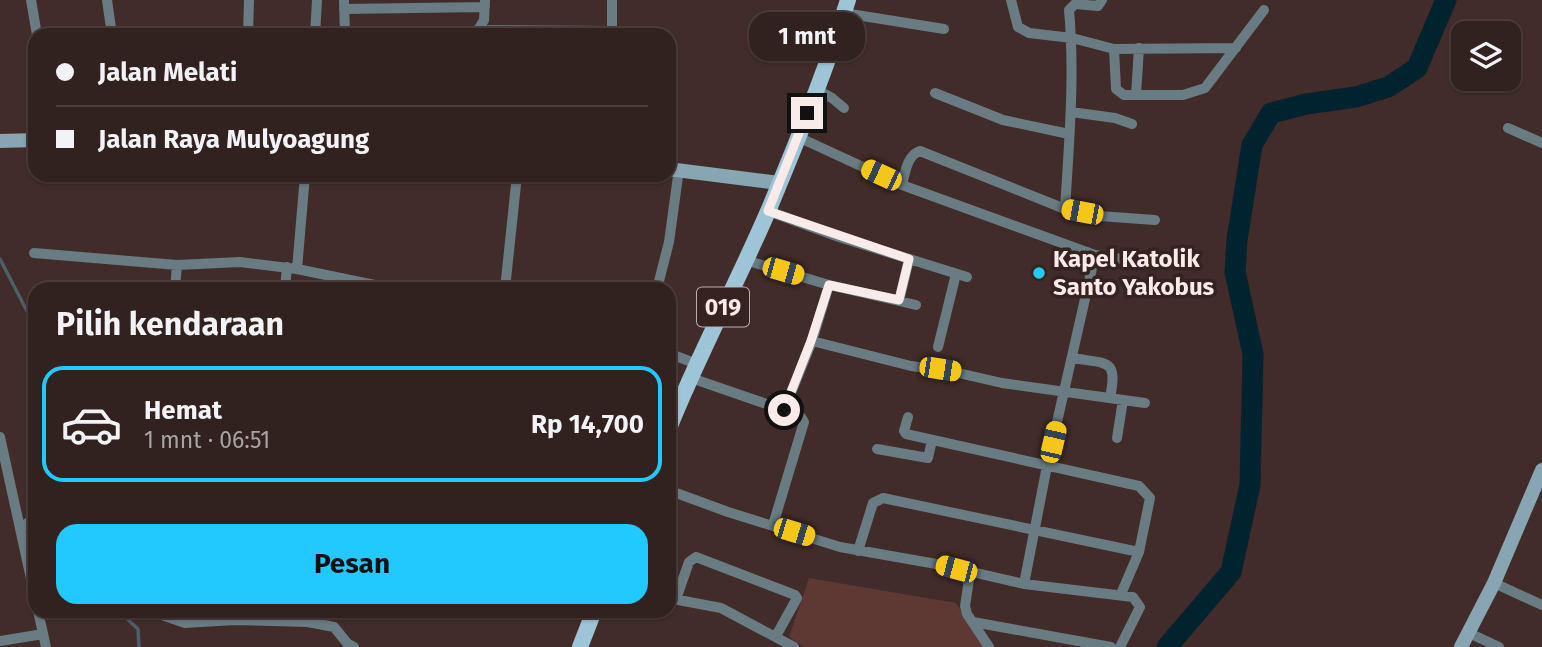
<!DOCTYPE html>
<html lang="id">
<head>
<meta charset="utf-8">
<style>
  :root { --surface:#31211f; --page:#3d2e2c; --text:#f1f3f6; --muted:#a8a3a4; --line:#4c3e3d; --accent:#22c9fe }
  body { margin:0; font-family:"Fira Sans",sans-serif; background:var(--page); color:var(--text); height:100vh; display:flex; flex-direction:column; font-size:26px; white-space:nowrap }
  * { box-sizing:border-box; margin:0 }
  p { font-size:23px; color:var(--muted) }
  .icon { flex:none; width:38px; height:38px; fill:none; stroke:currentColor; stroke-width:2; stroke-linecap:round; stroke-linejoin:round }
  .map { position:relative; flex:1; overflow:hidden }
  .panel { position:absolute; left:28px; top:282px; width:648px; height:336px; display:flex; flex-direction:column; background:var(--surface); border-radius:21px; box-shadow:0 2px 5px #0004,0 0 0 2px var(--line) }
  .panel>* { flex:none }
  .hud { position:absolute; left:28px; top:28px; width:648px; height:154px; border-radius:21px; box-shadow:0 2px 5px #0004,0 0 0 2px var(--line); display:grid; align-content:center; height:154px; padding:0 28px; background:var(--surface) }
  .buttons { position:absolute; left:1451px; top:21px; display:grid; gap:14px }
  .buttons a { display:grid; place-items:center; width:70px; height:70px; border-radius:14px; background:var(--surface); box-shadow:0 2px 5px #0004,0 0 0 2px var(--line); font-size:35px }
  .end { position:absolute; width:32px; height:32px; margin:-16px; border:9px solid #f9ebe9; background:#111; box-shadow:0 0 0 4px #111 }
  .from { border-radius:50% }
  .bubble { position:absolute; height:49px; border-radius:21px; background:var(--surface); box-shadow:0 2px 5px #0004,0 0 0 2px var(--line); font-size:23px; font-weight:700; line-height:49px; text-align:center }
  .car { position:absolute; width:21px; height:42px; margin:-21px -10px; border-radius:9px; box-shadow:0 0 5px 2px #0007; background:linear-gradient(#f5c518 24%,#345 0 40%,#f5c518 0 76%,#345 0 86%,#f5c518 0) }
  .hud b { display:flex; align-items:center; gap:24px; height:66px; font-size:26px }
  .hud b+b { border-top:2px solid var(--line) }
  .hud i { width:18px; height:18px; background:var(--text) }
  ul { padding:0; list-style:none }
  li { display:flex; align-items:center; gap:21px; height:116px; margin:0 14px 10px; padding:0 14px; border:4px solid transparent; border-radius:21px }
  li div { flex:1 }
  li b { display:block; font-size:26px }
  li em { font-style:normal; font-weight:700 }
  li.selected { border-color:var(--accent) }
  li>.icon { width:63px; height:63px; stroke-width:1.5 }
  h2 { padding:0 28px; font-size:32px; line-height:84px }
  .primary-button { display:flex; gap:14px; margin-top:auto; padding:14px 28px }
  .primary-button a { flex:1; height:80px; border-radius:21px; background:var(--accent); color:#111; font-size:28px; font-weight:700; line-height:80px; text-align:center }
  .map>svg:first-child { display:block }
  .green { fill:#5e3934 }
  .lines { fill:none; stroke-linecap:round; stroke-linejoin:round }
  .stream { stroke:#4b5f68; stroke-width:3.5 }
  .river { stroke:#002330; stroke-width:21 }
  .street { stroke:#697c84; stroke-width:10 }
  .secondary { stroke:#87a5b3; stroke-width:14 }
  .primary { stroke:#9dc5d7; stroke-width:16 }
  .route { stroke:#f9ebe9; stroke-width:9 }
  .poi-dot { fill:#22c9fe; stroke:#36221f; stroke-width:2.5 }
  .labels { text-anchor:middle; stroke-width:7; stroke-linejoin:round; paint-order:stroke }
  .shield { fill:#36221f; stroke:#beafac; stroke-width:2 }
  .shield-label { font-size:23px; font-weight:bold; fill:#f9ebe9 }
  .poi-label { font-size:24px; font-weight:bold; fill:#f9ebe9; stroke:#36221f; text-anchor:start }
</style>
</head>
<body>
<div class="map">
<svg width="1542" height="647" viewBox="0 0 1542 647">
  <rect width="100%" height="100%" fill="#412c29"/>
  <!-- green -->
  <path class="green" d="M809 578 956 603 983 647H804L789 637Z"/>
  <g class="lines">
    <!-- stream -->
    <path class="stream" d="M0 259 29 315 35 350
      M86 611 124 616 138 629 139 647"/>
    <!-- river -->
    <path class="river" d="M1167 647 1231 572 1250 485 1253 354 1235 272 1237 240 1252 145 1271 113 1306 104 1356 97 1388 87 1417 68 1446 0"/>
    <!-- street -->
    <path class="street" d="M31 0 37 35
      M107 0 112 35
      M344 0 345 35
      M612 0V35
      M1011 0 1018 27 1029 33 1072 38 1114 49 1236 48
      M344 9 485 7
      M844 13 944 29
      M477 30 612 31
      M477 32 484 20 485 1
      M248 34 264 35
      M122 35 141 31
      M248 35 249 0
      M315 35 317 0
      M1114 49 1116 89 1124 95H1136L1139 48
      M817 90 832 98 844 108
      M935 93 1003 120 1069 134
      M1136 95H1183L1205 88 1264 10
      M1071 112 1115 118 1132 124
      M1508 128 1542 143
      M798 137 902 185C905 173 907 155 920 151L1065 209 1099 216 1155 220
      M902 185 1095 255 1155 264
      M1065 209C1069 143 1075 76 1069 10L1075 4 1098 6 1102 0
      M768 211 839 237 967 277
      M34 253 177 265 240 262 297 269 394 289
      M745 260 829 285 899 301 909 259
      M297 269 305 175
      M175 289 177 265
      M285 289 287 267
      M505 289 517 175
      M657 289 669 242 679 169
      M899 301 916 305
      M812 341 911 366 954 372 1002 383 1145 403
      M938 347 956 274
      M668 353 697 364
      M1072 358C1108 364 1118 358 1110 398
      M691 378 784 410 812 341 829 285
      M908 417 904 431 906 434 1139 486 1150 498 1139 552 1121 594
      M0 437 35 597
      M1117 438 1123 400
      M877 449 928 458 932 440
      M668 490 728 512 840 547 942 565 1024 584 1133 597 1140 607 1120 647
      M773 525 804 422 801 417 784 410
      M20 529 35 517
      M858 551 873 503 883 498 1139 552
      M970 573 965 606 967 614 989 647
      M1494 583 1542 605
      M1024 584 1047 466 1095 255
      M668 598 721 608 794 647
      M676 599 689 562 696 557 795 595 797 598 776 636
      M38 611 46 647
      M150 611 185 623 234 620 308 622 334 627 347 643 354 647
      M973 622 1111 647
      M1469 633 1499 647
      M0 641 43 634"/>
    <!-- secondary -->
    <path class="secondary" d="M0 141 35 140
      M668 169 779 183
      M1461 647 1494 583 1542 470"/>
    <!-- primary -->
    <path class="primary" d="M668 431C698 355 737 284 769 209 798 140 826 71 848 0
      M580 647 594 611"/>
  </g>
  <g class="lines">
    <!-- route -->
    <path class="route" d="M784 410 811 341 829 285 899 300 909 259 768 211 807 113"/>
  </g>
  <!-- markers -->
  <circle class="poi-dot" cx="1039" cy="273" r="7"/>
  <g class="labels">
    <!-- shield labels -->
    <rect class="shield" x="697" y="287.5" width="52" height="39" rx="5"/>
    <g class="shield-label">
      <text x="723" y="315">019</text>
    </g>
    <!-- poi labels -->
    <g class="poi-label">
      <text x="1053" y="267">Kapel Katolik<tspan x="1053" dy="28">Santo Yakobus</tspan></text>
    </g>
  </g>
</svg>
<div class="buttons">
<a><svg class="icon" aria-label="layers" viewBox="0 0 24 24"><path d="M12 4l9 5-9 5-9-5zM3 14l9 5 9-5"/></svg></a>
</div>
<i class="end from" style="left:784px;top:410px"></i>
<i class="end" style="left:807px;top:113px"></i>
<div class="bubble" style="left:749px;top:12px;width:116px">1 mnt</div>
<i class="car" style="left:881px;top:175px;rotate:295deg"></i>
<i class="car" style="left:1082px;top:212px;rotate:281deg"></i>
<i class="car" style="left:783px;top:271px;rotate:106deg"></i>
<i class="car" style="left:940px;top:369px;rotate:99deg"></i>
<i class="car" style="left:1053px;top:442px;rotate:13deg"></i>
<i class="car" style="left:794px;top:532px;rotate:107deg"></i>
<i class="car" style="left:956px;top:569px;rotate:285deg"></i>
<div class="hud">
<b><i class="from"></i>Jalan Melati</b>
<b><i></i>Jalan Raya Mulyoagung</b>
</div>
<section class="panel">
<h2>Pilih kendaraan</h2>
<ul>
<li class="selected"><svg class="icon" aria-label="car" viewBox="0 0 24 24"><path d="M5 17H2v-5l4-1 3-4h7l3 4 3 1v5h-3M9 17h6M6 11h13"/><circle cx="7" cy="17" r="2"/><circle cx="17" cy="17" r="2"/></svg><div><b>Hemat</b><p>1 mnt · 06:51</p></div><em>Rp 14,700</em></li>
</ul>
<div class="primary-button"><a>Pesan</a></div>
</section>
</div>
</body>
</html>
